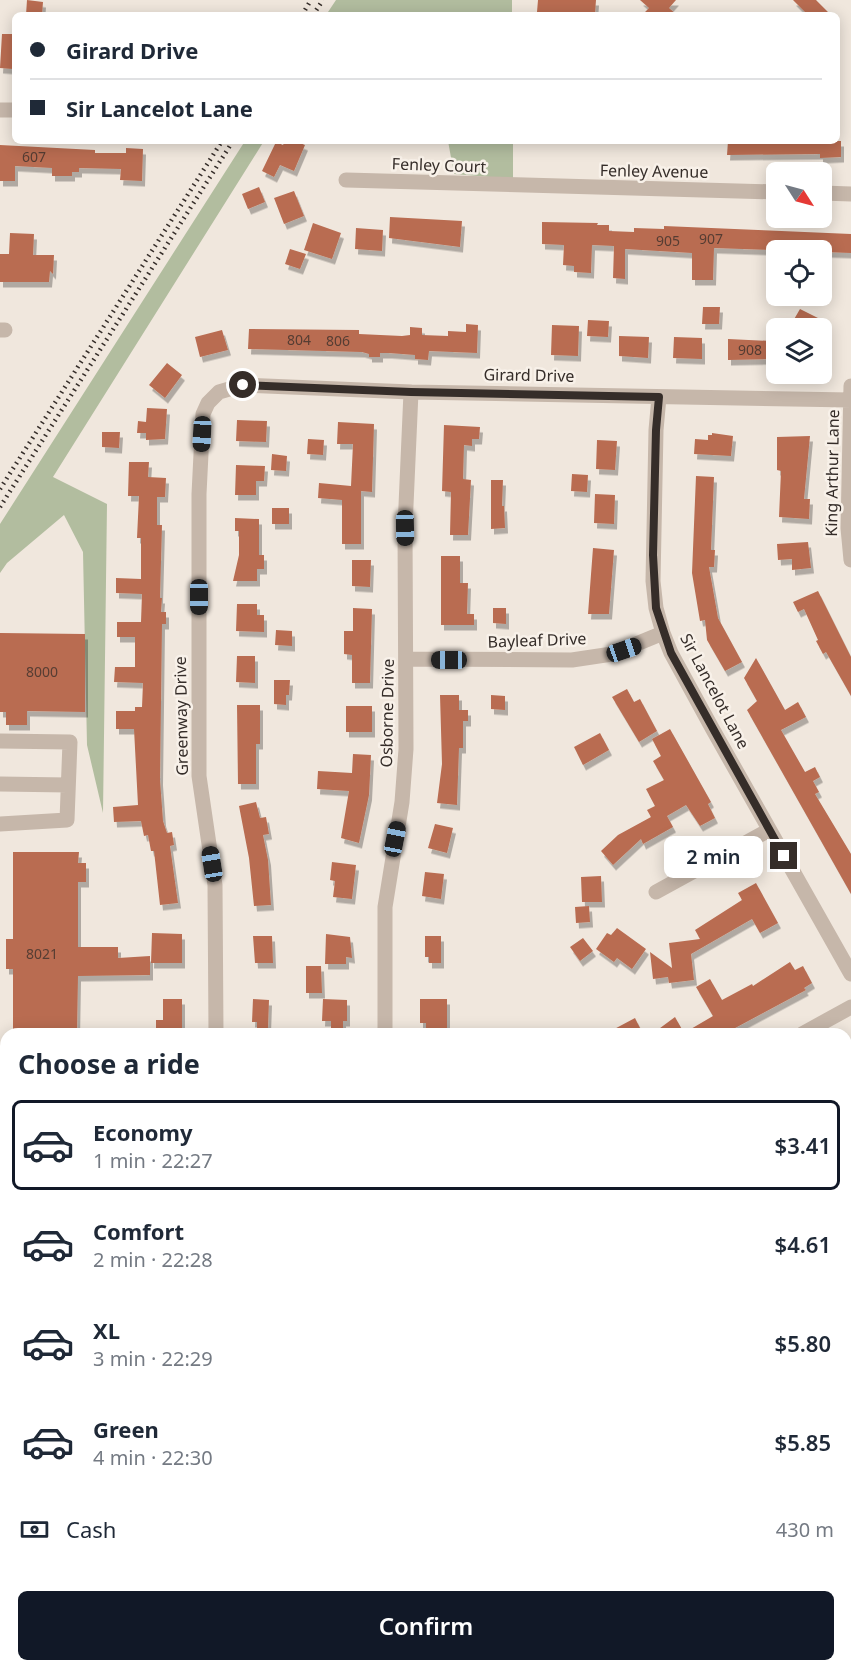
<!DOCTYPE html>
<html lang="en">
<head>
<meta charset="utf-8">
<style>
  :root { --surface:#fff; --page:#f6f6f7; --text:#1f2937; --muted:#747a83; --line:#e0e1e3; --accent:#111827 }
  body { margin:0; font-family:"Noto Sans",sans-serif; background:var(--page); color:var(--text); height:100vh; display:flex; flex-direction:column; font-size:22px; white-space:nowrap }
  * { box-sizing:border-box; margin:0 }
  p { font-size:20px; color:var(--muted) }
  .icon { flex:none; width:33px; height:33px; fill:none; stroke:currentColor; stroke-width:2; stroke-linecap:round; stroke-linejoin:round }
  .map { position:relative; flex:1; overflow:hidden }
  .drawer { position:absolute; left:0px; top:1028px; width:852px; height:644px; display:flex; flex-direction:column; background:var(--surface); border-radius:18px 18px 0 0; box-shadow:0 3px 15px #0003 }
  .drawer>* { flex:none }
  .guide { position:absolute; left:12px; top:12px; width:828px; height:132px; border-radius:9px; box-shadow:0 3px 15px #0003; display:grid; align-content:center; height:132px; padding:0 18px; background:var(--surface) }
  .needle { width:39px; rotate:126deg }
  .buttons { position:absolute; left:766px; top:162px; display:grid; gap:12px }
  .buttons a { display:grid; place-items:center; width:66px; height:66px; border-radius:9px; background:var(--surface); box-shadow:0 3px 15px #0003; font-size:30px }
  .end { position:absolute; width:27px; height:27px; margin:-14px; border:8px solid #352d29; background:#fff; box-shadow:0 0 0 3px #fff }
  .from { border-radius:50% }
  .bubble { position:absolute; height:42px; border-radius:9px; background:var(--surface); box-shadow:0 3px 15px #0003; font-size:20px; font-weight:600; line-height:42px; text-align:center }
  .car { position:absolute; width:18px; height:36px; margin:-18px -9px; border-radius:8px; box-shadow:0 0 4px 2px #0007; background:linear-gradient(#222 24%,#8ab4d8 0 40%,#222 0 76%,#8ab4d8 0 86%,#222 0) }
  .guide b { display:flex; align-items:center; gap:21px; height:57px; font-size:22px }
  .guide b+b { border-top:2px solid var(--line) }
  .guide i { width:15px; height:15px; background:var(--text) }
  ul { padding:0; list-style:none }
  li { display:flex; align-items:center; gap:18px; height:90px; margin:0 12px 9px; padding:0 6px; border:3px solid transparent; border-radius:9px }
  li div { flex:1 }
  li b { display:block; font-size:22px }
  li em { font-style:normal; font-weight:600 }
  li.active { border-color:var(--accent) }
  li>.icon { width:54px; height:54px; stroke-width:1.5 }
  h2 { padding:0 18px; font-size:27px; line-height:72px }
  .pay { display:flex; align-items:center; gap:15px; height:66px; padding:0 18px; font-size:22px }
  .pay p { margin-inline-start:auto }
  .button { display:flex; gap:12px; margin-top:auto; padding:12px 18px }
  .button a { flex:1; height:69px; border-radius:9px; background:var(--accent); color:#fff; font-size:24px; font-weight:600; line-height:69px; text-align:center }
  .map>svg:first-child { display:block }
  .green { fill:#b2bd9f }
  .building { fill:#b96c51; filter:url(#shadow) }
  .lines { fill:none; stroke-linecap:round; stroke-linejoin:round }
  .minor { stroke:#c6b7aa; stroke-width:15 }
  .major { stroke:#75645c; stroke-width:15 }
  .rail { stroke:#352d29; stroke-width:4.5; stroke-dasharray:1.5 4.5; stroke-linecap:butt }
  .route { stroke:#352d29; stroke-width:8 }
  .labels { text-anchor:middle; stroke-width:5; stroke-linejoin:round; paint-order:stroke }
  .number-label { font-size:14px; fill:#563d33 }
  .street-label { font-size:16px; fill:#352d29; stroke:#f8f1e9 }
</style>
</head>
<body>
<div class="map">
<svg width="851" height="1670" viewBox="0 0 851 1670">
  <defs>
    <filter id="shadow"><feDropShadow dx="3" dy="5.5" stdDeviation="0" flood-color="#0004"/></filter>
  </defs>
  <rect width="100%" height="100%" fill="#f0e7dd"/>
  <!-- green -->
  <path class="green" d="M336 0H512V15H326Z
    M245 141H264L53 477 107 504 103 813 87 745 83 552 64 515 7 563 0 573V524Z
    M448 141H513V179L454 174Z
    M0 1397H6V1665H262V1670H0Z"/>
  <!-- building -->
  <path class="building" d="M27 0 43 2 42 15H26Z
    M538 0H596L595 14 554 15 537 12Z
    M640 0H676L669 8 677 15H642L649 8Z
    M793 0H816L831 15H808Z
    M2 34H14L13 69 0 68Z
    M285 141H295L305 145 294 171 280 165 274 177 262 171 276 142 283 145Z
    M728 141H841V157L820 158V154L727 155Z
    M0 145 95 150V153H126V148L143 149 142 181 120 180 121 169 79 168V172H72V176H52V168L15 166V181H0Z
    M259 187 265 202 248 209 242 194Z
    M294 191 304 216 284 224 274 198Z
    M390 217 462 221 460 247 389 238Z
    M542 222 598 223 597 225H609V231L634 232V228L664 229V226L851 234V253L714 248 713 280H692V253L625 249V279L613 278 614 246 592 245 591 273 574 272V266L563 265 564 245 542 244Z
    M313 223 341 233 332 259 304 250Z
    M356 228 383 230 382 251 355 249Z
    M10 233 34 234 33 255H54L53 274 50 271 49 282H0V254H9Z
    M290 249 306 254 300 269 285 264Z
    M703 307H720L719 324H702Z
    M800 309 818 318 813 328H789Z
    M588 320 609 321 608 337 587 336Z
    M466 324 478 325 477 353 429 351 428 360 415 359V355L389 353H380V357H369V354L362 352 248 349 249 329 359 330V334L402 336 410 335V327L422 328V335L448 336V331L466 332Z
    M552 325 579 326 578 356 551 355Z
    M222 330 228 350 200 357 195 337Z
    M619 336 649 337 648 358 619 356Z
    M674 337 702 338V359L673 358Z
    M728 339 772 341V359L728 360Z
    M167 363 182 375 165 398 149 385Z
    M147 408 167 409 165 439 146 440V433H137L138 421 146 422Z
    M237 420 267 421 266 442 236 441Z
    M338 422 374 424 372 492 361 491V544H342V500L318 498 319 483 351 486 353 444H337Z
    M444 425 480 427 479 439H472V446L464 445 463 479 471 480 468 535H450L451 492 442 491Z
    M102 432H120L119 448 102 447Z
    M712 433 733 436 731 456 694 454 695 439 708 440V435H712Z
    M810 436 804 499H810L809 519 779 517 781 471 777 470V437Z
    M308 439 324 440 323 455 307 454Z
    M597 440 617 441 615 470 596 469Z
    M272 454 287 456 286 471 271 470Z
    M129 462H149L148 477 166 478 165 497H157V525H162L160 598H162L161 612H166V624H162L160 780 163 821 167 833 172 832 174 845 170 846 178 903 160 905 154 851H151L148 835 144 836 141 821 114 822 113 807 138 805 134 729H116V711H135V707H142L143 683 114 682 115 667H135V637H117V622H141L142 594 116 593V578L141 579V538H137L139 496H128Z
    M236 465 265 466 264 481H256V495H235Z
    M572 474 588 475 587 492 571 491Z
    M696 476 714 477 711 550H715L714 567H709L718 618 742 662 725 671 707 640 705 620 700 621 692 573Z
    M491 480H503L502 506H504L505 528 491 529Z
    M595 494 615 495 614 524 594 523Z
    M272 508H289V524H272Z
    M235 518 259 519V555H264V569H257V581H233L239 555V531H235Z
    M808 542 811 568 792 570V559L778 560 777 544Z
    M593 548 614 550 609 614H588Z
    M441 556H460V583H468L467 614H474V625H441Z
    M352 560H371L370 587 352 586Z
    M818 591 851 657V696L826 652 823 654 816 641 818 640 804 609 798 612 793 602Z
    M237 604H257V615H264V632L236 631Z
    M353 608 372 609 370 683H352V655L344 654V631H353Z
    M493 608H506V624L493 623Z
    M276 630 292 631V646L275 645Z
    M0 633 85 634V712L27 711V725H6V712H0Z
    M237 656H255V683L236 682Z
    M756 658 785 710 798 702 806 717 781 730 805 772 815 767 820 777 813 781 819 792 815 794 851 854V894L747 710 757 701 744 678Z
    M274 680H290L289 695H286V705L274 704Z
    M627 689 634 702 640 699 657 731 639 742 612 697Z
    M440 695H459V710H468V721H463V748H459L457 805 437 803 442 764Z
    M491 695 505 696V710L491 709Z
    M237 705H260V744H256V784H238Z
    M346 706H372V732H346Z
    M670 729 711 802 708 804 715 818 700 826 686 805 667 816 673 827 643 844 641 839 613 865 601 851 618 835 651 817 647 810 655 806 646 789 664 780 653 761 661 756 652 739Z
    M600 733 609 750 583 765 574 747Z
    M353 754 371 755 369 795 359 843 341 838 349 791 317 789 318 771 352 773Z
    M256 802 260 818 266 817 269 834 263 835 268 860 271 905 254 906 249 858 239 806Z
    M435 824 453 828 447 853 428 848Z
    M13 852H79L78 863H86V882H78V947H118V958L150 956V975L78 976 77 1034H13V969H6V939H13Z
    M332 862 356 865 352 899 333 897 335 881 330 880Z
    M425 872 444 874 441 899 422 896Z
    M601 876 602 902H582L581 877Z
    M756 883 778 923 760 933 752 919 691 954 694 980 669 983 668 977 653 979 650 952 672 968 669 943 700 939 695 930 742 900 738 893Z
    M589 906 590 922 576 923 575 907Z
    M617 928 646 949 632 969 617 958 614 962 596 949 607 933 611 935Z
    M152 933 182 934V963H151Z
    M326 934 350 937 352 958 346 957V964H325Z
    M253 936H272L273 963H255Z
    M425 936H441V963H429V957H425Z
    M583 938 593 951 580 961 570 947Z
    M790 962 795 970 803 966 812 983 804 988 806 990 724 1034H652L675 1017 684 1033 713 1016 696 987 710 979 722 1000 752 984 753 986Z
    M306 966H321L322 993H306Z
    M163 999H182V1028H176V1034H156V1020H163Z
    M253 999 269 1000 268 1028H257V1022H252Z
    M323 999 347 1000V1021H343V1028H331V1021H322Z
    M420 999H447V1030H426V1023H420Z
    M635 1018 643 1034H605Z"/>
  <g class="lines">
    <!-- minor -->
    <path class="minor" d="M0 110H15
      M346 180 777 192
      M822 193 851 194
      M0 330H5
      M851 386 848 528 851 560
      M659 397 656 430 653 581 656 608 663 633 671 653 712 728 851 974
      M407 659 572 660 612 654 663 633
      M0 741 70 742 67 820 0 824
      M0 784 68 785
      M656 892 769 830
      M216 1034 215 885 199 776V494L203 414 208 403 219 392 243 385 411 392 851 400
      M385 1034V907L402 802 406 749 405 528 411 392
      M802 1034 851 1007
      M0 1168 6 1169
      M0 1264H6
      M846 1278 851 1275
      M846 1320 851 1323
      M846 1486H851
      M846 1513H851
      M30 1665V1670
      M551 1665V1670
      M507 1670V1665
      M792 1670V1665"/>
    <!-- major -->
    <path class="major" d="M846 1239 851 1236
      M0 1386H6"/>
    <!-- rail -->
    <path class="rail" d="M302 15 311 0
      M313 15 323 0
      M0 489 222 141
      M0 507 233 141"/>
  </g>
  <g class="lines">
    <!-- route -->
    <path class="route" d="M243 385 411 392 659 397 656 430 653 555 656 608 671 653 784 856"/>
  </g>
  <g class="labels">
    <!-- number labels -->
    <g class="number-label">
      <text x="34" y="162">607</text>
      <text x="711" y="244">907</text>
      <text x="668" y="246">905</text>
      <text x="299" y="345">804</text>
      <text x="338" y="346">806</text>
      <text x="750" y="355">908</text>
      <text x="42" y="677">8000</text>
      <text x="42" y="959">8021</text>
    </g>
    <!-- street labels -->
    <g class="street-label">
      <text transform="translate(439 165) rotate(2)" y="6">Fenley Court</text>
      <text transform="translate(654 171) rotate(1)" y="6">Fenley Avenue</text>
      <text transform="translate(529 375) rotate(1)" y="6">Girard Drive</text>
      <text transform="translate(832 473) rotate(-89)" y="6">King Arthur Lane</text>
      <text transform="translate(537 640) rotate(-2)" y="6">Bayleaf Drive</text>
      <text transform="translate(715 691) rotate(62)" y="6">Sir Lancelot Lane</text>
      <text transform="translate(387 713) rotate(-89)" y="6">Osborne Drive</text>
      <text transform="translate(181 716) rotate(-91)" y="6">Greenway Drive</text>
    </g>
  </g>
</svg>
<div class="buttons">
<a><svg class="needle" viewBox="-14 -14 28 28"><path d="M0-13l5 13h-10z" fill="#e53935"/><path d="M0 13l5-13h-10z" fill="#747a83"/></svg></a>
<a><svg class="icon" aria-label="locate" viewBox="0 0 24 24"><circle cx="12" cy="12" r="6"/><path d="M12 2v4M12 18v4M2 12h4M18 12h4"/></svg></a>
<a><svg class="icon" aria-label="layers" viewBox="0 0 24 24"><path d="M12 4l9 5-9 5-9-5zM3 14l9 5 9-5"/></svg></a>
</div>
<i class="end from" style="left:243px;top:385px"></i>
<i class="end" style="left:784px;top:856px"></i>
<div class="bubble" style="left:664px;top:836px;width:99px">2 min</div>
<i class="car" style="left:202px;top:434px;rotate:183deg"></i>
<i class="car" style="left:405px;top:528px;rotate:179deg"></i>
<i class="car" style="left:199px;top:597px;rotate:180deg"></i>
<i class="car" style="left:624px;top:650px;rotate:71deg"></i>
<i class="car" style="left:449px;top:660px;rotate:270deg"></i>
<i class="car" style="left:395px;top:839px;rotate:11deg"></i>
<i class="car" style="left:212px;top:864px;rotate:351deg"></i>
<div class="guide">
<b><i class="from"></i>Girard Drive</b>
<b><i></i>Sir Lancelot Lane</b>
</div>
<section class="drawer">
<h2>Choose a ride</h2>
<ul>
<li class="active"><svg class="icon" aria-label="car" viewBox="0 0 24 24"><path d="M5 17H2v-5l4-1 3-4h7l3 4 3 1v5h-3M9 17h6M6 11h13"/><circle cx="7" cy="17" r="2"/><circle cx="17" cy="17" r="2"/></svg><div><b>Economy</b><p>1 min · 22:27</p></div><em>$3.41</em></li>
<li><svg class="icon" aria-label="car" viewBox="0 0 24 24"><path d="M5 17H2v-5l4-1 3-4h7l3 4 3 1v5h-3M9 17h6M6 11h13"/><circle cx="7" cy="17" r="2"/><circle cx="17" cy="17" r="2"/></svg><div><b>Comfort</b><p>2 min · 22:28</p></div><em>$4.61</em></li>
<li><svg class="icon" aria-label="car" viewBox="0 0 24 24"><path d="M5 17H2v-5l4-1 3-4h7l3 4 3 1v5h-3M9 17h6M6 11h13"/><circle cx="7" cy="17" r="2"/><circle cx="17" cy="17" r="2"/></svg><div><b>XL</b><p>3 min · 22:29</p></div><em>$5.80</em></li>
<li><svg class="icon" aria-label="car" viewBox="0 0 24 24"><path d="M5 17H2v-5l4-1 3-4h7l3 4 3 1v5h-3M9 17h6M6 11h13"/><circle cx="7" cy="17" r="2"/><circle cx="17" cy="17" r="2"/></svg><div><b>Green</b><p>4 min · 22:30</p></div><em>$5.85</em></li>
</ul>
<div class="pay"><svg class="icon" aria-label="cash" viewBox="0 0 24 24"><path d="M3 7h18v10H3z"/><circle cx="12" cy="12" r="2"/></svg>Cash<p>430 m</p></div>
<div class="button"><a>Confirm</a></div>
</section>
</div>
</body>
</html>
